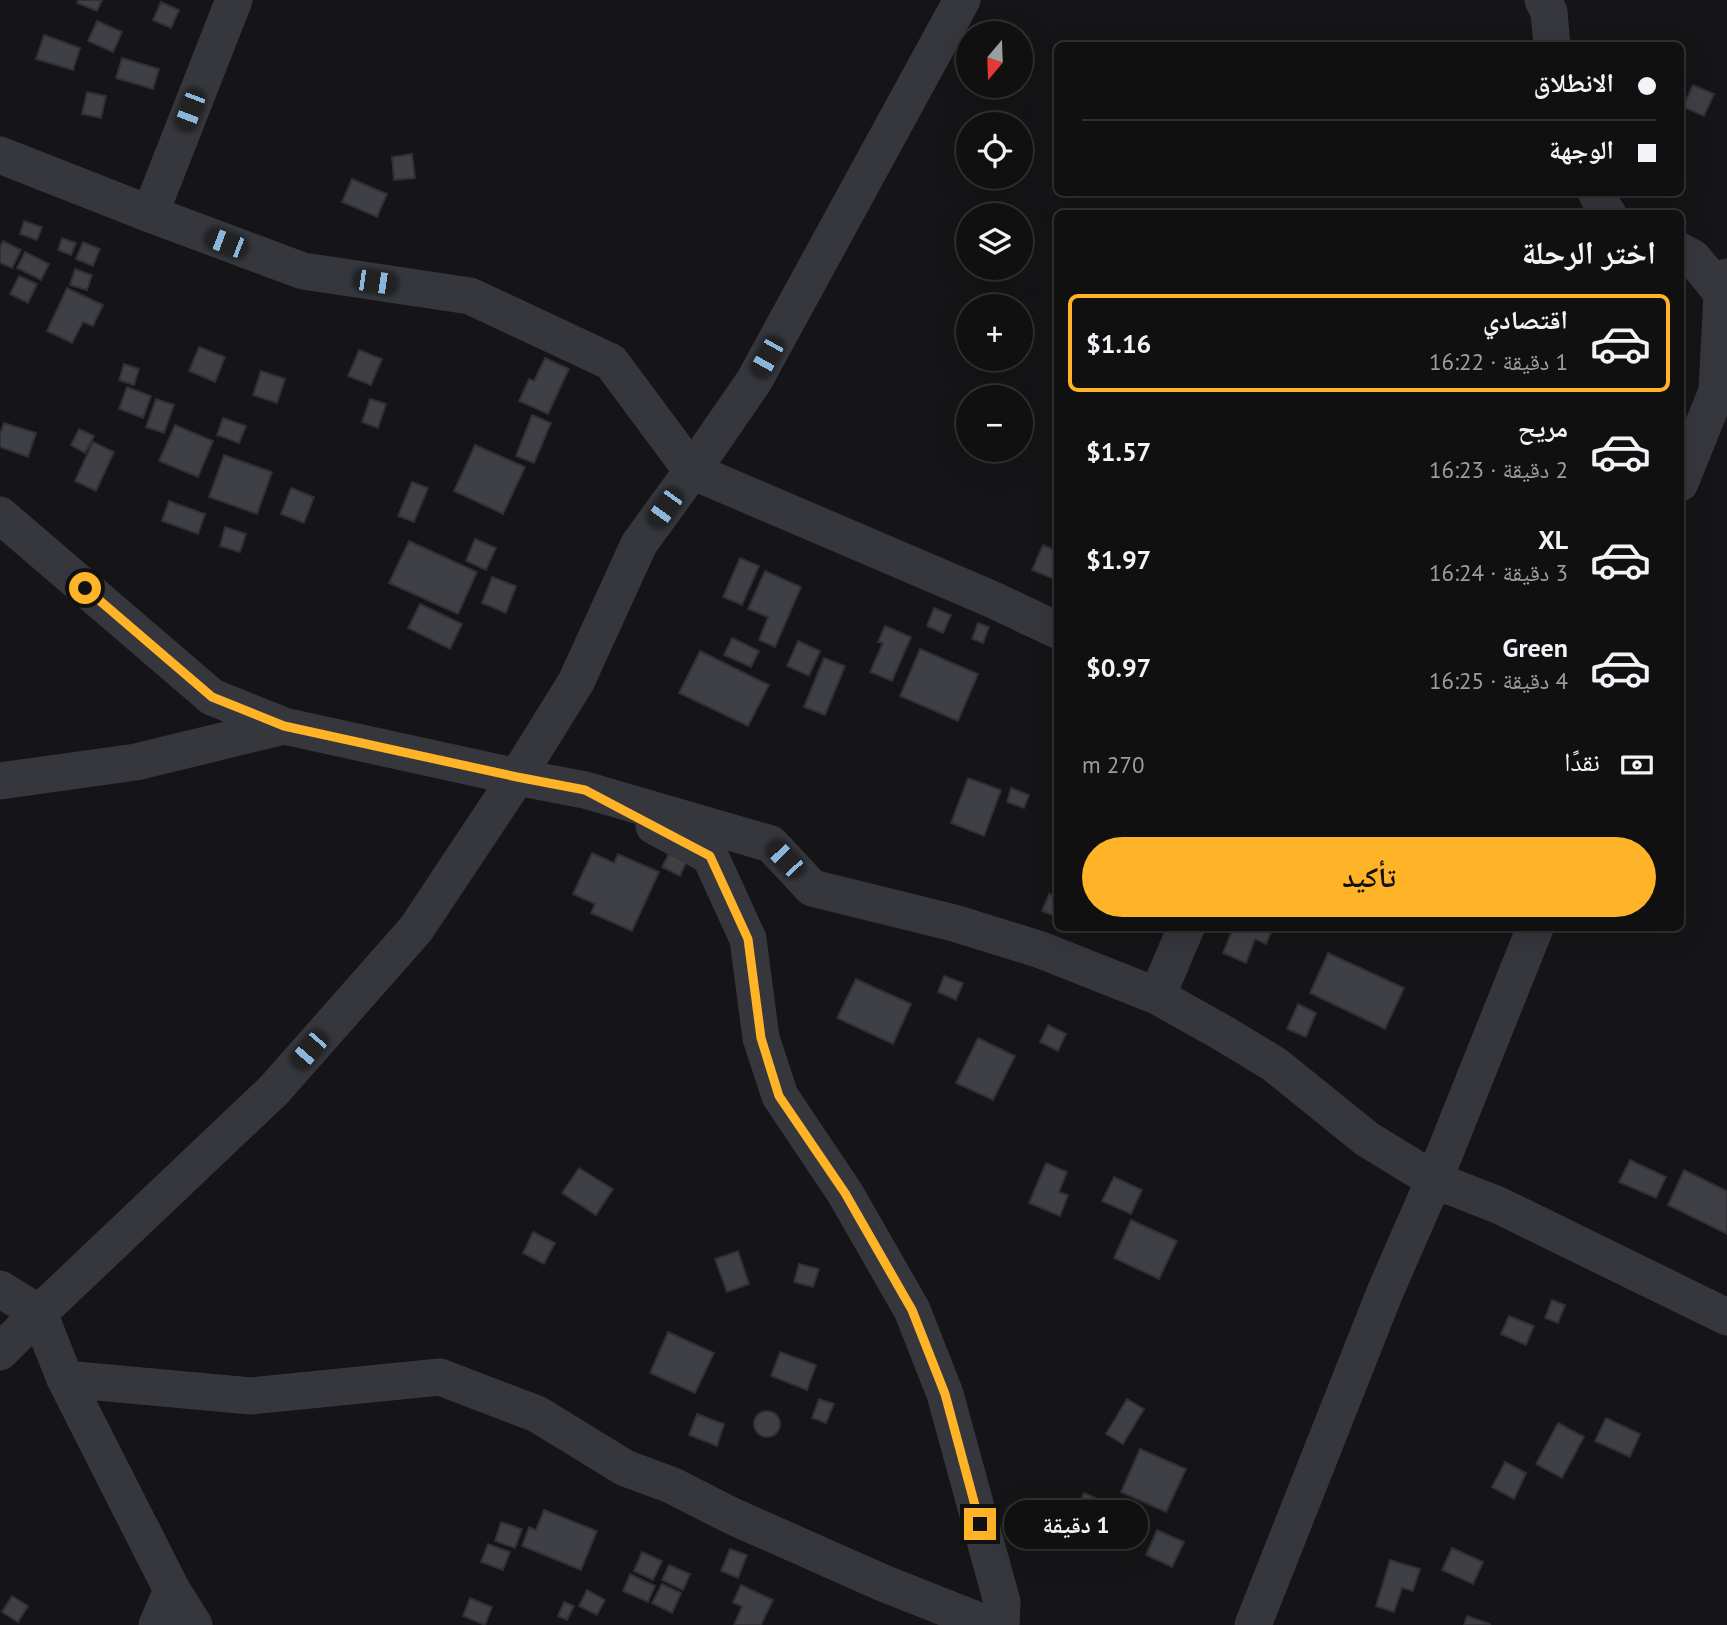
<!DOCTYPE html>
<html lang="ar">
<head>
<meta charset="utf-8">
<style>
  :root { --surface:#101011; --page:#19191a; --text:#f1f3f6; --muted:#9c9d9f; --line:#303031; --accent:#ffb326 }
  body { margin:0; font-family:"PT Sans","Noto Naskh Arabic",sans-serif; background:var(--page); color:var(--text); direction:rtl; height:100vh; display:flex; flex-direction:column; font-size:26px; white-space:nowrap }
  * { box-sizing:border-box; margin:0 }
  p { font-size:23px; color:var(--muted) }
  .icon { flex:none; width:38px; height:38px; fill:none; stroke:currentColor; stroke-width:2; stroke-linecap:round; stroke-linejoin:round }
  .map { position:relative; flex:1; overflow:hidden; direction:ltr }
  .drawer { position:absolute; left:1054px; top:210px; width:630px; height:721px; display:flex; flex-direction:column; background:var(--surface); border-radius:10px; box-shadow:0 7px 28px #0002,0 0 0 2px var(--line); direction:rtl }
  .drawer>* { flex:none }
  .banner { position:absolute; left:1054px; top:42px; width:630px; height:154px; border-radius:10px; box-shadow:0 7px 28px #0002,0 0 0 2px var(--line); direction:rtl; display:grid; align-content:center; height:154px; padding:0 28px; background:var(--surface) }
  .needle { width:46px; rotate:199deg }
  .fabs { position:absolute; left:956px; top:21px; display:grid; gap:14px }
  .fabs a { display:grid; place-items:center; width:77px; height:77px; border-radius:50%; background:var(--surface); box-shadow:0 7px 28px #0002,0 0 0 2px var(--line); font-size:35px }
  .end { position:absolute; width:32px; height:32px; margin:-16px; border:9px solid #ffb326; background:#111; box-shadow:0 0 0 4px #111 }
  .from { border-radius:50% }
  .bubble { position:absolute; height:49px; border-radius:24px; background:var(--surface); box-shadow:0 7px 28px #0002,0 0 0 2px var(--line); font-size:23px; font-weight:800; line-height:49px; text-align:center; direction:rtl }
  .car { position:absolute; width:21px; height:42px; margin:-21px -10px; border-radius:9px; box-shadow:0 0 5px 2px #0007; background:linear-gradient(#222 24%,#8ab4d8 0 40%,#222 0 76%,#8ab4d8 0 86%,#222 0) }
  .banner b { display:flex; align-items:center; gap:24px; height:66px; font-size:26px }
  .banner b+b { border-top:2px solid var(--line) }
  .banner i { width:18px; height:18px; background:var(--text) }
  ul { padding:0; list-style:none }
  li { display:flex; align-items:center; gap:21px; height:98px; margin:0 14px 10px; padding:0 14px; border:4px solid transparent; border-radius:10px }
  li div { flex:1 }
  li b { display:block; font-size:26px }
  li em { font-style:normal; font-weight:800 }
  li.current { border-color:var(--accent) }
  li>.icon { width:63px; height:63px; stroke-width:1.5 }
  h2 { padding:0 28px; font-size:32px; line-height:84px }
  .pay { display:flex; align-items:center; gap:18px; height:77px; padding:0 28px; font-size:26px }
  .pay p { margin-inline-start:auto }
  .action { display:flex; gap:14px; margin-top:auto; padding:14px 28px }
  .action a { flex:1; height:80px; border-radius:42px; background:var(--accent); color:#111; font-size:28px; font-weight:800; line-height:80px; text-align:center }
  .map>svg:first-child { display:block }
  .building { fill:#3f4045; stroke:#2f2f34; stroke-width:2 }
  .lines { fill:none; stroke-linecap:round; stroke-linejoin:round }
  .minor { stroke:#36373d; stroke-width:37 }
  .route { stroke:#ffb326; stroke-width:9 }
</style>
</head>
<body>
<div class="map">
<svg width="1727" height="1625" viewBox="0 0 1727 1625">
  <rect width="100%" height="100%" fill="#151517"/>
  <!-- building -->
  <path class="building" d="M78 0H102L97 11 77 3Z
    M161 2 179 10 171 28 153 20Z
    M97 21 122 32 113 52 88 41Z
    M44 35 80 48 73 70 36 59Z
    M122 58 159 69 153 89 116 78Z
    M1693 85 1714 94 1704 116 1683 107Z
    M87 92 106 96 101 118 82 114Z
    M412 154 415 178 394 180 392 157Z
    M352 179 387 194 377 217 342 202Z
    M24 221 42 227 37 240 20 234Z
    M62 238 76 243 71 255 58 250Z
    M3 241 21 250 12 268 0 263V247Z
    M83 242 100 249 93 266 76 259Z
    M25 252 49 264 41 280 17 268Z
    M75 269 92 275 87 290 70 285Z
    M19 276 37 284 28 303 10 294Z
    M67 288 103 305 93 326 83 322 72 343 47 331Z
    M199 347 225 357 215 382 189 371Z
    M359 350 382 359 371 385 348 376Z
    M545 358 569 369 548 414 519 401 529 379 534 381Z
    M124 364 139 369 134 385 119 380Z
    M261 371 285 379 277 403 253 395Z
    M127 387 151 396 143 418 119 409Z
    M156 399 174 405 164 433 146 427Z
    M370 399 386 404 378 428 362 422Z
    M532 415 551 423 534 463 516 456Z
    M223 418 246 426 239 443 217 435Z
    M4 423 36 433 28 457 0 447V434Z
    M175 425 213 441 198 477 159 461Z
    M79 429 94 436 85 453 71 445Z
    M93 442 114 452 96 491 75 481Z
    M475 445 525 467 503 514 454 491Z
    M224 455 272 472 257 514 209 497Z
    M412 482 428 488 414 522 398 516Z
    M291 488 314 497 304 523 281 514Z
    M169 501 205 514 198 534 162 521Z
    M225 527 246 534 240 552 220 546Z
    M475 539 496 548 486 570 466 561Z
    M409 541 477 572 458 614 389 583Z
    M1043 545 1057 551V571L1054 579 1032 570Z
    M740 558 759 566 742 605 723 597Z
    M765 571 801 587 775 647 759 640 768 617 748 609Z
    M492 577 516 586 506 613 482 603Z
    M420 604 462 624 450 649 408 628Z
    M934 608 951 615 943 633 927 626Z
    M978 623 989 627 983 643 972 639Z
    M885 626 911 637 892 681 870 672 883 643 878 642Z
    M732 638 759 651 751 667 724 655Z
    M798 641 820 651 809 676 787 666Z
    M920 649 978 674 958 721 900 696Z
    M700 651 769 685 748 726 679 693Z
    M824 658 845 666 825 715 804 707Z
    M968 778 1001 790 984 836 951 823Z
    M1011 788 1029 795 1024 808 1007 802Z
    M671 850 688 858 680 876 662 867Z
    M592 853 614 863 618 854 659 872 632 931 591 913 595 904 573 894Z
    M1049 894 1057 897V917L1042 911Z
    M1233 928H1273L1266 944 1255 939 1246 963 1223 953Z
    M1328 953 1404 988 1385 1029 1310 993Z
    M944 976 963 983 956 1000 938 992Z
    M856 979 911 1004 893 1044 837 1018Z
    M1298 1004 1316 1013 1306 1037 1287 1029Z
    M1048 1025 1066 1034 1058 1051 1040 1042Z
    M978 1038 1015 1056 993 1100 956 1083Z
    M1630 1160 1666 1177 1656 1198 1619 1182Z
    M1046 1163 1067 1172 1059 1192 1068 1195 1060 1216 1029 1203Z
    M579 1168 613 1189 596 1215 562 1193Z
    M1684 1170 1727 1191V1234L1668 1205Z
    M1114 1177 1142 1190 1131 1214 1102 1201Z
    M1131 1220 1177 1241 1159 1279 1114 1258Z
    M533 1232 555 1243 544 1264 523 1253Z
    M738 1251 749 1284 727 1292 715 1259Z
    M799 1264 819 1269 813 1287 794 1282Z
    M1552 1300 1565 1305 1558 1323 1545 1318Z
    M1509 1316 1534 1326 1526 1345 1501 1334Z
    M668 1332 714 1353 695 1393 650 1373Z
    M780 1352 816 1365 807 1390 771 1376Z
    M819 1399 834 1404 826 1423 812 1418Z
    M1127 1399 1144 1409 1123 1444 1106 1434Z
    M754 1424a13 13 0 1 1 26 0a13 13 0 1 1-26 0Z
    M697 1414 724 1424 717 1446 689 1435Z
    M1606 1418 1640 1434 1630 1457 1595 1441Z
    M1558 1423 1584 1437 1562 1478 1536 1464Z
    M1140 1449 1186 1469 1166 1512 1121 1492Z
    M1505 1462 1526 1473 1514 1499 1492 1487Z
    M1084 1493 1102 1501 1091 1526 1073 1518Z
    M544 1510 597 1531 581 1570 522 1546 529 1527 536 1530Z
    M501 1522 522 1529 515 1548 495 1541Z
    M1157 1530 1184 1542 1172 1567 1146 1555Z
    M488 1544 510 1552 503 1570 481 1562Z
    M1452 1548 1483 1562 1473 1584 1442 1570Z
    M730 1549 747 1555 738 1578 721 1571Z
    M642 1552 662 1561 653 1580 634 1571Z
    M1390 1560 1420 1569 1413 1591 1402 1588 1394 1612 1376 1606Z
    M669 1565 690 1574 683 1590 662 1580Z
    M630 1574 655 1586 648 1602 623 1591Z
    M662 1584 681 1593 672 1613 652 1603Z
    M741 1585 773 1600 761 1625H734L742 1607 733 1602Z
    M587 1590 605 1600 597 1615 579 1606Z
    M12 1596 28 1606 18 1622 2 1612Z
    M470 1598 492 1607 485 1625 463 1616Z
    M564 1602 574 1606 567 1620 558 1616Z
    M1467 1616 1490 1624V1625H1464Z"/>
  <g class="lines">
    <!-- minor -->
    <path class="minor" d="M1543 0 1549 12 1552 46
      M0 155 150 214 303 271 470 296 611 362 692 471 989 598 1057 630
      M1596 192 1606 212 1608 214
      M150 214 234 0
      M1680 251 1693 258 1722 293 1727 310
      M1680 483 1717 391 1722 293 1727 277
      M0 515 212 697 284 726 517 777 585 790 771 844 812 888 954 923 1041 950 1157 996 1221 1032 1274 1064 1367 1139 1434 1180 1535 928
      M0 781 136 762 284 726
      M654 826 710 856 748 939 761 1038 780 1096 845 1193 912 1310 945 1394 1002 1602 1001 1625
      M1157 996 1186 928
      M0 1289 39 1313 65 1379 172 1590 194 1625
      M0 1352 39 1313 274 1090 416 929 517 777 576 682 639 544 692 471 754 381 962 0
      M65 1379 251 1396 440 1377 537 1414 625 1468 671 1485 732 1516 883 1583 989 1625
      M157 1625 172 1590
      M1253 1625 1385 1292 1434 1180 1498 1205 1727 1317"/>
  </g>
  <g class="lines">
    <!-- route -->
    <path class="route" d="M85 588 212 697 284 726 517 777 585 790 710 856 748 939 761 1038 779 1096 845 1193 912 1310 945 1394 980 1524"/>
  </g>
</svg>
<div class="fabs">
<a><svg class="needle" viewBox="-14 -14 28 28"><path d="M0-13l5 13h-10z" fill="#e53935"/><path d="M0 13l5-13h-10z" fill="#9c9d9f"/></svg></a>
<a><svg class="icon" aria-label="locate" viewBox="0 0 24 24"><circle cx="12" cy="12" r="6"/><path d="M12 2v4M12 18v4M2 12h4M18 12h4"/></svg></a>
<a><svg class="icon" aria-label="layers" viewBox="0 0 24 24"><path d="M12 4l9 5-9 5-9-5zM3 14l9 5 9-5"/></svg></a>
<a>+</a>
<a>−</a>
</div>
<i class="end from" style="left:85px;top:588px"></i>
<i class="end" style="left:980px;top:1524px"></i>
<div class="bubble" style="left:1004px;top:1500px;width:144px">1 دقيقة</div>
<i class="car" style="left:190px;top:110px;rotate:201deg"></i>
<i class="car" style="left:226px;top:243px;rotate:291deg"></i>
<i class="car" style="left:375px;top:282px;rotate:98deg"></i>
<i class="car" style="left:767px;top:357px;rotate:209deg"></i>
<i class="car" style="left:665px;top:508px;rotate:216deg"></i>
<i class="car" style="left:785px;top:859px;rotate:316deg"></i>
<i class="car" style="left:309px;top:1050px;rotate:221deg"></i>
<div class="banner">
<b><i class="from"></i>الانطلاق</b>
<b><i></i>الوجهة</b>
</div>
<section class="drawer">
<h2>اختر الرحلة</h2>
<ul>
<li class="current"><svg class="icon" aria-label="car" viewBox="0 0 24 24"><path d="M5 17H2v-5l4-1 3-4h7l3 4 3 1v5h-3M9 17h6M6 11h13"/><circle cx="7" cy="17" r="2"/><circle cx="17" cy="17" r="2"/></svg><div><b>اقتصادي</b><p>1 دقيقة · 16:22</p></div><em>$1.16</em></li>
<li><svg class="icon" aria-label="car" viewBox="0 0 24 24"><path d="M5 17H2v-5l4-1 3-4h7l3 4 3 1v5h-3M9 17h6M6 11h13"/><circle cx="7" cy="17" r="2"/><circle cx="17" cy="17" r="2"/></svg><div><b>مريح</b><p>2 دقيقة · 16:23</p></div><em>$1.57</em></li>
<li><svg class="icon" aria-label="car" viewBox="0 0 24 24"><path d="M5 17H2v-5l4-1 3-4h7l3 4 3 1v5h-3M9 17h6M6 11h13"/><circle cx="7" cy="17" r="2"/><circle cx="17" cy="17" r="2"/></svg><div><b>XL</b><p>3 دقيقة · 16:24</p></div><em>$1.97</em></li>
<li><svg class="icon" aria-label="car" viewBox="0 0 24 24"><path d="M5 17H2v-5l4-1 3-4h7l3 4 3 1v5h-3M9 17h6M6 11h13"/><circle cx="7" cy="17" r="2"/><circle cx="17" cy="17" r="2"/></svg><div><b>Green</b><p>4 دقيقة · 16:25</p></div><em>$0.97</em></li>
</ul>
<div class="pay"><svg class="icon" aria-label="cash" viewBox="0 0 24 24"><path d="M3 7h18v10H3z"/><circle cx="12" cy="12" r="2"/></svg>نقدًا<p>270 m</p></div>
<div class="action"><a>تأكيد</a></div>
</section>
</div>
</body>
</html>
